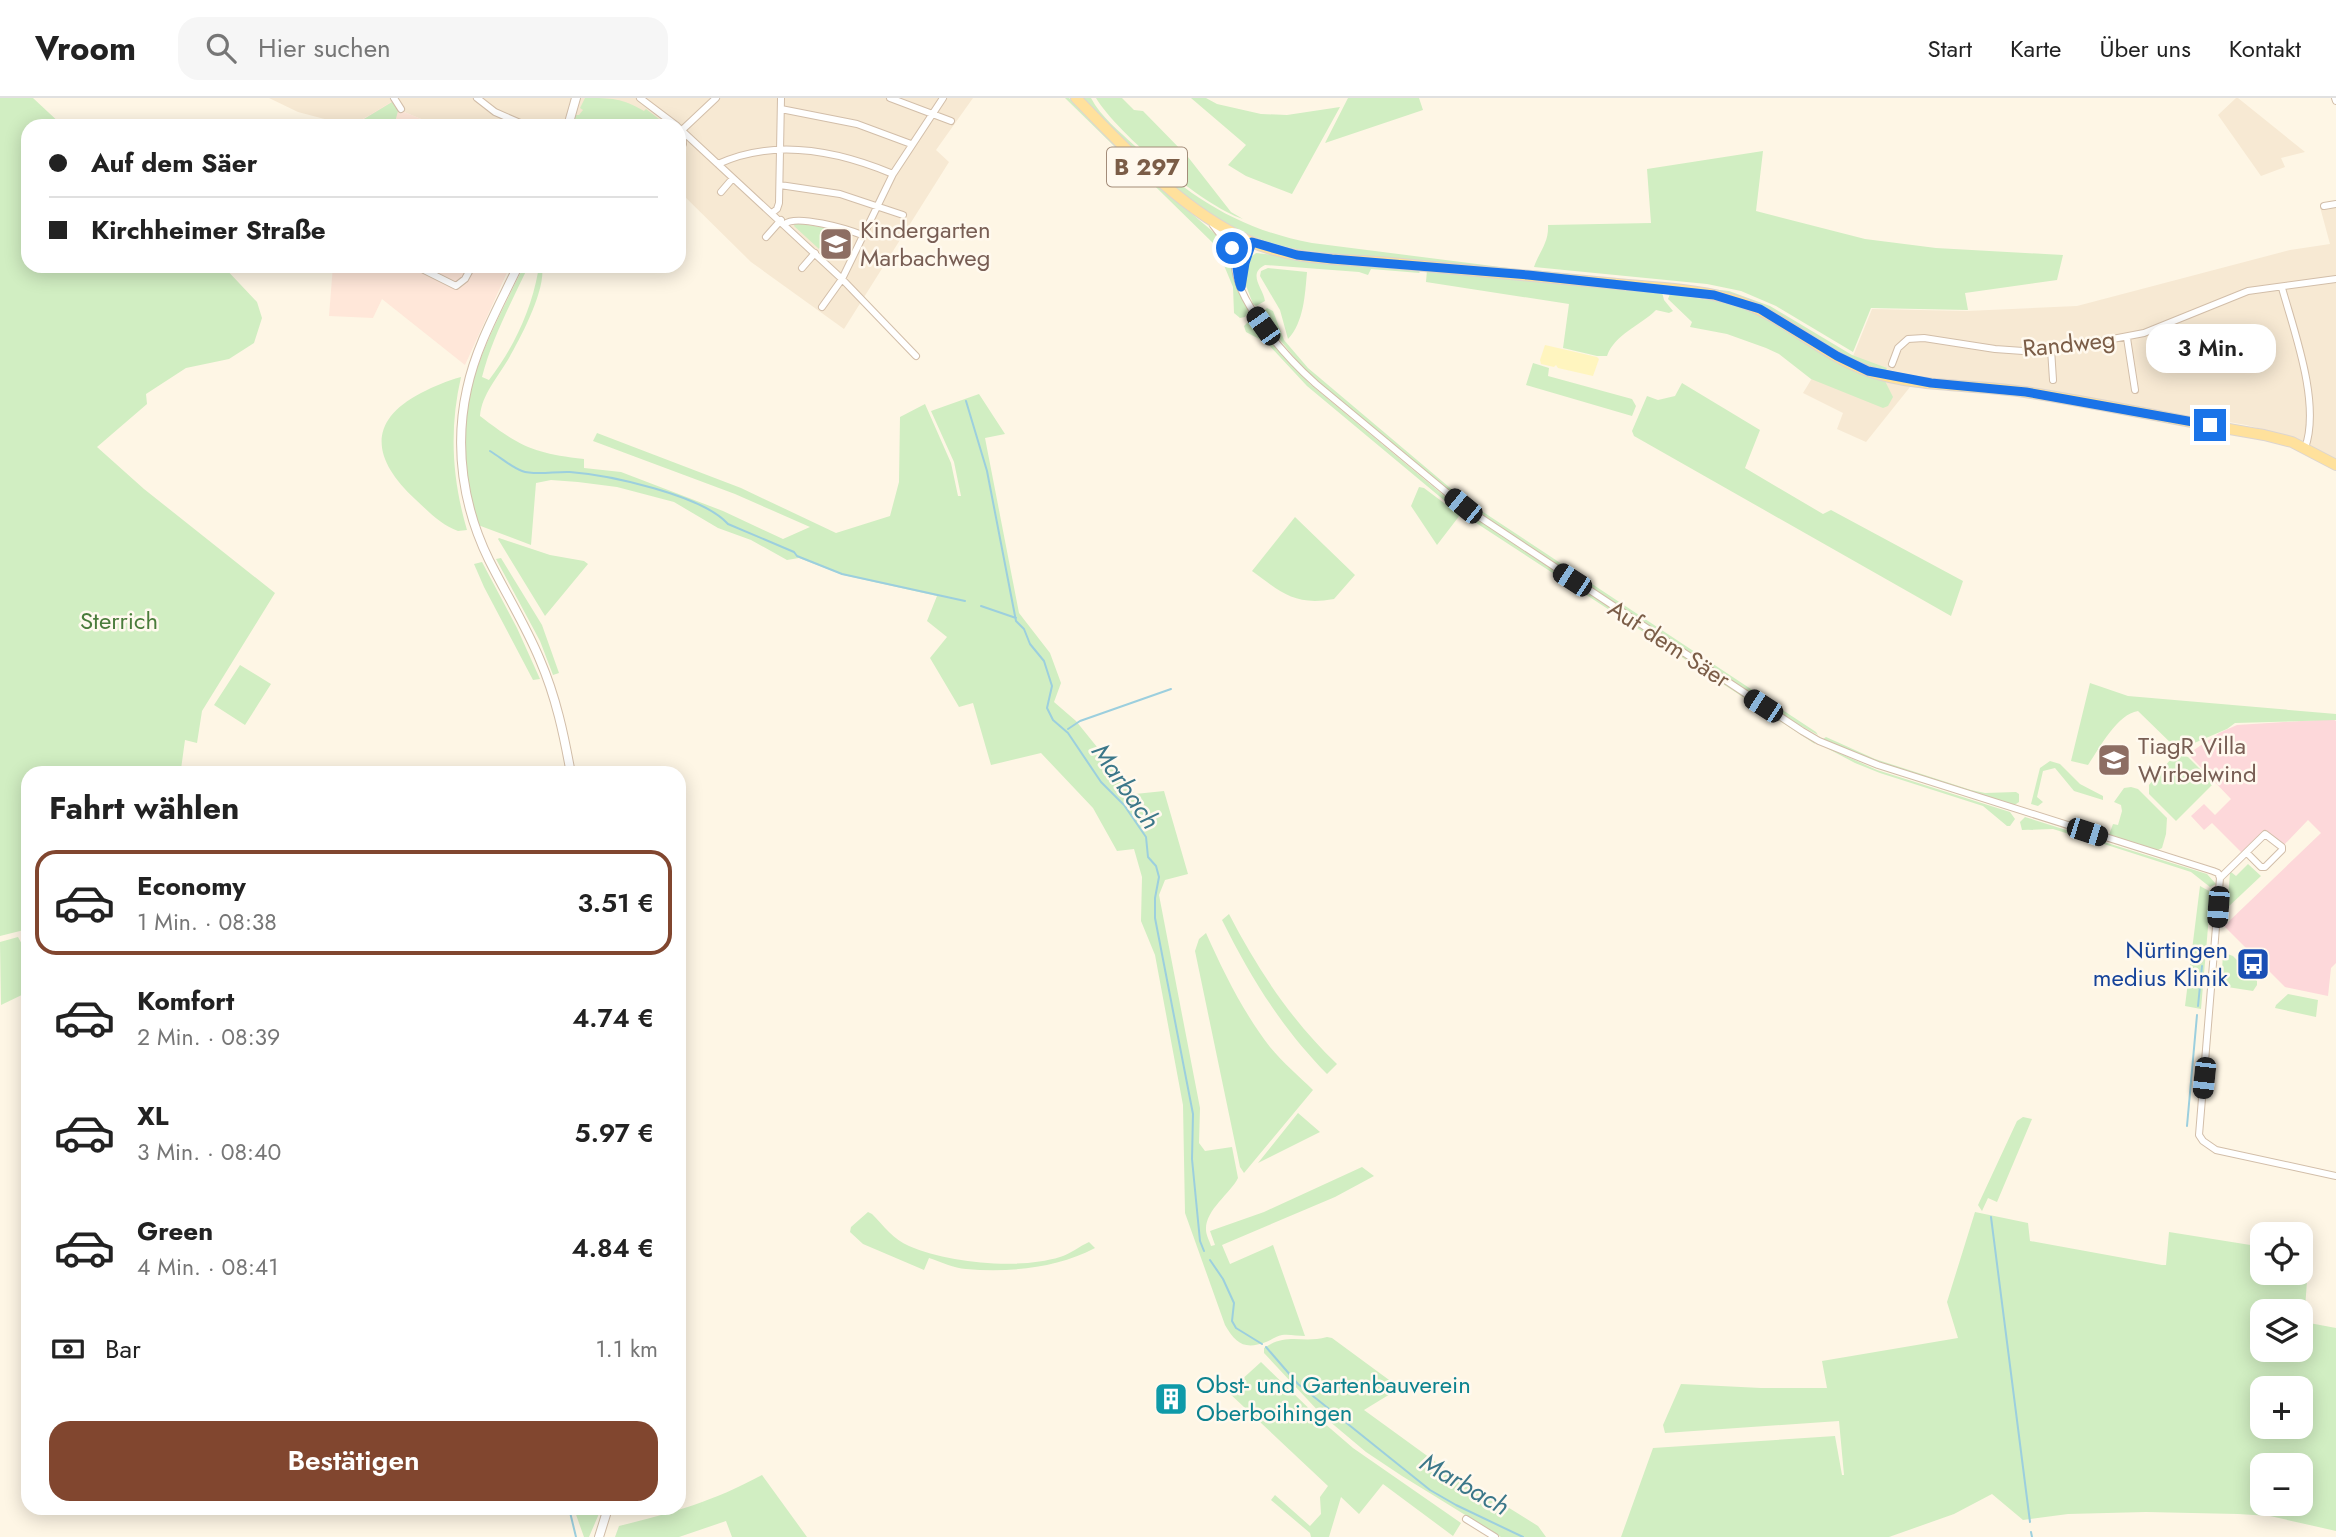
<!DOCTYPE html>
<html lang="de">
<head>
<meta charset="utf-8">
<style>
  :root { --surface:#fff; --page:#f6f6f6; --text:#222; --muted:#767676; --line:#e0e0e0; --accent:#81462f }
  body { margin:0; font-family:Jost,sans-serif; background:var(--page); color:var(--text); height:100vh; display:flex; flex-direction:column; font-size:26px; white-space:nowrap }
  * { box-sizing:border-box; margin:0 }
  p { font-size:23px; color:var(--muted) }
  .icon { flex:none; width:38px; height:38px; fill:none; stroke:currentColor; stroke-width:2; stroke-linecap:round; stroke-linejoin:round }
  .map { position:relative; flex:1; overflow:hidden }
  .drawer { position:absolute; left:21px; top:668px; width:665px; height:749px; display:flex; flex-direction:column; background:var(--surface); border-radius:21px; box-shadow:0 4px 18px #0003 }
  .drawer>* { flex:none }
  .top-card { position:absolute; left:21px; top:21px; width:665px; height:154px; border-radius:21px; box-shadow:0 4px 18px #0003; display:grid; align-content:center; height:154px; padding:0 28px; background:var(--surface) }
  .tools { position:absolute; left:2250px; top:1124px; display:grid; gap:14px }
  .tools a { display:grid; place-items:center; width:63px; height:63px; border-radius:14px; background:var(--surface); box-shadow:0 4px 18px #0003; font-size:35px }
  .end { position:absolute; width:32px; height:32px; margin:-16px; border:9px solid #1a73e8; background:#fff; box-shadow:0 0 0 4px #fff }
  .from { border-radius:50% }
  .bubble { position:absolute; height:49px; border-radius:21px; background:var(--surface); box-shadow:0 4px 18px #0003; font-size:23px; font-weight:600; line-height:49px; text-align:center }
  .car { position:absolute; width:21px; height:42px; margin:-21px -10px; border-radius:9px; box-shadow:0 0 5px 2px #0007; background:linear-gradient(#222 24%,#8ab4d8 0 40%,#222 0 76%,#8ab4d8 0 86%,#222 0) }
  .top-card b { display:flex; align-items:center; gap:24px; height:66px; font-size:26px }
  .top-card b+b { border-top:2px solid var(--line) }
  .top-card i { width:18px; height:18px; background:var(--text) }
  ul { padding:0; list-style:none }
  li { display:flex; align-items:center; gap:21px; height:105px; margin:0 14px 10px; padding:0 14px; border:4px solid transparent; border-radius:21px }
  li div { flex:1 }
  li b { display:block; font-size:26px }
  li em { font-style:normal; font-weight:600 }
  li.selected { border-color:var(--accent) }
  li>.icon { width:63px; height:63px; stroke-width:1.5 }
  h2 { padding:0 28px; font-size:32px; line-height:84px }
  .pay { display:flex; align-items:center; gap:18px; height:77px; padding:0 28px; font-size:26px }
  .pay p { margin-inline-start:auto }
  .primary-button { display:flex; gap:14px; margin-top:auto; padding:14px 28px }
  .primary-button a { flex:1; height:80px; border-radius:21px; background:var(--accent); color:#fff; font-size:28px; font-weight:600; line-height:80px; text-align:center }
  header { display:flex; align-items:center; gap:42px; box-sizing:border-box; height:98px; padding:0 35px; background:var(--surface); border-bottom:2px solid var(--line) }
  header strong { font-size:33px }
  nav { display:flex; gap:38px; margin-inline-start:auto; font-size:24px }
  .search { width:490px; height:63px; background:var(--page); display:flex; align-items:center; gap:18px; box-sizing:border-box; padding:0 24px; border-radius:21px; color:var(--muted); font-size:26px }
  .map>svg:first-child { display:block }
  .residential { fill:#f7e9d3 }
  .commercial { fill:#ffe7d9 }
  .education { fill:#f4e2fb }
  .medical { fill:#fdd8da }
  .green { fill:#d1eec2; fill-rule:evenodd }
  .sand { fill:#fff5bf }
  .lines { fill:none; stroke-linecap:round; stroke-linejoin:round }
  .stream { stroke:#9ccfde; stroke-width:2 }
  .minor-casing { stroke:#d2bea9; stroke-width:8 }
  .tertiary-casing { stroke:#d2bea9; stroke-width:10 }
  .primary-casing { stroke:#ddd5cf; stroke-width:12 }
  .minor { stroke:#fff; stroke-width:6 }
  .tertiary { stroke:#fff; stroke-width:8 }
  .primary { stroke:#ffe19c; stroke-width:10 }
  .route { stroke:#1a73e8; stroke-width:9 }
  .labels { text-anchor:middle; stroke-width:5; stroke-linejoin:round; paint-order:stroke }
  .shield { fill:#fff9ee; stroke:#a38c79; stroke-width:2 }
  .shield-label { font-size:23px; font-weight:bold; fill:#7b5d47 }
  .education-label { font-size:24px; fill:#785e54; stroke:#fff9ee; text-anchor:start }
  .street-label { font-size:24px; fill:#7b5d47; stroke:#fff9ee }
  .park-label { font-size:24px; fill:#4a7c3b; stroke:#fff9ee }
  .transit-label { font-size:24px; fill:#164399; stroke:#fff9ee; text-anchor:end }
  .culture-label { font-size:24px; fill:#0d838f; stroke:#fff9ee; text-anchor:start }
  .water-label { font-size:26px; font-style:italic; fill:#3b7789; stroke:#fff9ee }
</style>
</head>
<body>
<header>
<strong>Vroom</strong>
<div class="search"><svg class="icon" aria-label="search" viewBox="0 0 24 24"><circle cx="10" cy="10" r="6"/><path d="M15 15l6 6"/></svg>Hier suchen</div>
<nav><a>Start</a><a>Karte</a><a>Über uns</a><a>Kontakt</a></nav>
</header>
<div class="map">
<svg width="2336" height="1439" viewBox="0 0 2336 1439">
  <rect width="100%" height="100%" fill="#fef6e5"/>
  <!-- residential -->
  <path class="residential" d="M269 0H973L936 52 949 64 844 231 751 164 679 93V28H438L397 11 392 4 351 28 298 14Z
    M2236 0H2238L2305 54 2281 60 2285 69 2261 78 2218 17Z
    M2336 106V363L2296 340 2246 327 2113 304 1918 279 1866 344 1837 331 1843 315 1803 295 1814 277 1847 273 1872 211 1967 213 2077 208 2290 152 2330 146 2320 109Z"/>
  <!-- commercial -->
  <path class="commercial" d="M392 3 397 11 438 28H352Z
    M333 168H510L465 267 382 201 373 220 329 218Z"/>
  <!-- education -->
  <path class="education" d="M832 131 848 135 852 142 843 161 833 162 825 152 819 151Z"/>
  <!-- medical -->
  <path class="medical" d="M2333 621 2336 623V865L2331 870 2328 898 2285 889 2224 828 2321 735 2308 722 2283 748 2266 732 2242 755 2212 725 2204 732 2191 718 2204 706 2215 717 2231 701 2188 656 2219 635 2237 627Z"/>
  <!-- green -->
  <path class="green" d="M0 0H33L63 28H28V168H223L257 204 262 220 254 245 229 261 186 270 146 296 147 306 97 349 144 391 275 495 202 613 197 645 185 642 181 671 187 675 28 676V831L0 838Z
    M585 0C612 0 622 0 644 13L646 11 668 28H572L575 17H579L583 12 580 10Z
    M1065 0H1069L1171 98 1218 138 1231 154 1234 179 1249 213 1245 219 1240 220 1234 215 1233 189 1216 148Z
    M1083 0H1091C1101 19 1119 33 1135 48 1189 98 1237 131 1312 145L1524 172C1476 168 1429 164 1381 160 1335 156 1288 155 1245 135 1181 105 1132 50 1083 0Z
    M1096 0H1122L1134 12 1143 13 1188 59 1231 114 1243 121C1203 108 1118 36 1096 0Z
    M1191 0H1206L1217 6 1261 16 1287 17 1340 9 1292 96 1246 78 1228 67 1246 47Z
    M1348 0H1419L1423 12 1325 45Z
    M392 4 398 13 394 28H366L359 24Z
    M1763 53 1756 113 1865 141 1936 150 2063 157 2057 182 1965 195 1968 212 1871 210 1853 254 1776 208 1741 193 1707 186 1534 169C1539 154 1549 145 1548 127L1651 125 1647 71Z
    M795 125 832 131 819 151 794 128Z
    M1256 155 1418 172 1420 175 1371 171 1368 177 1359 174 1265 167C1247 176 1263 190 1265 203L1256 208 1253 206 1245 185 1250 160Z
    M524 168H542C546 192 521 239 509 260 498 279 482 296 480 318 520 349 534 355 584 361V370L621 374 723 413 783 441 810 429 735 396 593 343 597 335 741 390 836 435 890 418 899 384 900 319 925 306 951 365 958 398H961L954 364 931 313 979 296 1005 336 985 340 1019 515 1050 555 1061 585 1054 604 1076 623 1135 696 1164 693 1188 776 1165 782 1159 797 1200 1010 1199 1045 1205 1053 1232 1049 1238 1080C1230 1096 1205 1112 1206 1132 1206 1137 1210 1144 1211 1148L1215 1147 1210 1133 1264 1114 1362 1069 1374 1078 1335 1099 1222 1147 1230 1166 1273 1147 1305 1238C1298 1238 1289 1236 1282 1237 1277 1238 1271 1242 1266 1244 1245 1252 1236 1246 1225 1227L1185 1115 1183 1007 1155 857 1141 823 1142 779 1134 751 1117 753 1093 710 1041 655 991 667 973 605 959 609 930 560 947 539 927 523 937 498 843 477 799 460 787 462 751 442 718 430 674 404 617 389 578 384 551 382 536 385 531 447 478 427C445 317 476 264 524 168ZM528 169 538 174C531 213 513 251 489 282L482 279C492 240 511 205 528 169Z
    M1268 170 1307 174C1305 196 1304 224 1288 241L1280 212 1260 178 1261 173Z
    M1427 172 1662 194 1664 202 1673 213 1669 215 1656 212C1640 228 1615 236 1607 258H1597L1563 250 1569 206 1426 184Z
    M1533 172 1729 193 1770 208 1852 257 1887 270 1886 272 1893 274 1892 276 1848 260 1752 204 1531 174Z
    M1670 196 1722 204 1751 213 1885 283 1893 299 1888 308 1883 310 1811 281 1779 256 1766 250 1727 236 1690 229 1692 224 1668 201Z
    M1267 210 1273 213 1284 242 1308 270 1462 400H1459L1318 285 1298 264 1262 220 1261 215Z
    M1250 222 1256 224 1277 251 1310 286 1454 406 1451 408 1307 288 1267 245 1246 234 1244 228Z
    M1533 265 1549 270 1548 278 1632 301 1636 308 1632 318 1526 287Z
    M461 279C449 331 452 381 467 432L458 433C441 427 428 413 415 401 374 363 365 324 421 295 435 288 446 283 461 279Z
    M1682 285 1760 332 1745 370 1823 416 1831 412 1963 483 1951 518 1634 338 1632 333 1647 298 1658 302 1675 298Z
    M1419 389 1424 390 1460 417 1437 447 1411 408Z
    M1471 406 1816 634 1818 637 1792 623 1513 439 1470 409Z
    M1470 416 1814 644 1815 646 1467 419Z
    M1295 419 1355 477 1334 501C1295 508 1282 495 1252 473Z
    M499 440 550 457 584 463 588 466 545 518 498 441Z
    M501 460 542 527 559 575 553 577 540 543 496 461Z
    M482 464 517 530 540 581 533 582 484 489 474 466Z
    M240 567 271 586 245 627 214 607Z
    M2090 585 2128 598 2336 616V622L2235 625 2227 631 2178 652 2138 613C2117 616 2099 651 2088 667L2071 663Z
    M1826 639 1875 661 1971 692 1985 695 2016 694 2019 696V704L2013 708 1873 664 1823 641Z
    M1821 647 1877 672 2010 714 2015 721 2010 728H2007L1983 708 1880 675 1855 665Z
    M2179 657 2188 659 2214 685 2176 723 2149 696V687L2171 661Z
    M2050 663 2060 666 2080 686 2103 698V702L2074 693 2055 670 2043 673 2037 699 2043 704 2038 708 2031 706 2040 670Z
    M2131 689 2138 691 2167 720 2166 736 2162 750 2158 752 2109 737 2113 726 2118 727 2122 713 2121 707 2114 704 2124 690Z
    M2025 719 2101 743V746L2053 731 2022 732 2020 724Z
    M2104 744 2207 776 2216 786 2210 789 2191 774 2104 746Z
    M2248 766 2261 778 2227 810 2230 775 2231 774 2236 778Z
    M2200 788 2211 794 2201 911 2185 908Z
    M1229 816C1258 872 1291 922 1337 966L1327 976C1281 929 1251 880 1222 822Z
    M1206 835C1224 875 1243 914 1270 949 1283 965 1299 978 1313 992L1244 1075 1240 1069 1195 853 1199 841Z
    M18 839 28 857V894L1 907 0 844Z
    M2225 855 2233 858 2257 883V887L2253 893 2221 888 2223 856Z
    M2288 896 2318 902 2316 919 2275 910 2276 907Z
    M1298 1015 1320 1034 1258 1065Z
    M2023 1019 2032 1021 1997 1104 1988 1100 1982 1113 1978 1107 2017 1023Z
    M868 1114 872 1116C883 1127 894 1142 909 1148 949 1165 1018 1172 1060 1159 1070 1156 1080 1148 1089 1144L1095 1150C1057 1170 1009 1175 966 1171 954 1170 941 1164 929 1160L924 1172 863 1146 850 1134 851 1129Z
    M1975 1114 2028 1125 2030 1143 2162 1167H2166L2169 1134 2263 1149V1174H2301V1155L2309 1156 2304 1224 2336 1230V1433L2270 1418 2238 1416 2146 1414 2068 1416 2023 1422 1992 1396 1954 1416 1889 1439H1621L1653 1350 1835 1338 1842 1377H1844L1839 1323 1665 1335 1663 1327 1681 1286 1761 1290H1827L1822 1263 1958 1240 1947 1204ZM2263 1213H2301V1251H2263ZM2263 1290H2301V1328H2263ZM2263 1367H2301V1405H2263Z
    M1327 1239 1332 1240 1400 1290 1364 1312 1437 1365 1538 1428 1546 1439H1501L1402 1378 1366 1354 1322 1317 1264 1255V1250C1288 1234 1302 1246 1327 1239Z
    M1261 1264 1324 1325 1353 1350 1461 1425 1453 1438 1383 1386 1359 1416 1341 1399 1329 1439H1311L1310 1435 1271 1402 1275 1397 1310 1428 1321 1416 1320 1399 1328 1388 1228 1294Z
    M762 1377 807 1439H732L726 1423 679 1439H615L619 1428C674 1414 712 1404 762 1377Z
    M574 1411H601L589 1439H584Z"/>
  <!-- sand -->
  <path class="sand" d="M1545 247 1597 259 1599 261 1593 278 1558 270 1556 267 1554 269 1541 266 1540 262Z"/>
  <g class="lines">
    <!-- stream -->
    <path class="stream" d="M966 303 987 373 1016 523 1024 531 1030 546 1044 563 1052 588 1047 610 1053 622 1068 635 1101 684 1124 707 1146 739 1148 759 1156 768 1159 779 1155 800V820L1193 1016 1192 1061 1200 1143 1204 1153
      M490 353C500 359 511 369 522 373 535 378 556 373 570 374 609 377 702 397 728 426L794 454 797 458 842 476 965 503
      M981 508 1016 520
      M1068 631 1080 623 1171 591
      M2198 908 2202 868
      M2187 1028 2197 917
      M1991 1119 2030 1424
      M1210 1162 1223 1181 1234 1205 1232 1223 1236 1230 1262 1246
      M1266 1249 1298 1286 1430 1392 1456 1407 1523 1439
      M569 1410 576 1439
      M2031 1434 2032 1439"/>
    <defs>
      <path id="minor" d="M394 0 401 11
        M477 0 495 14 527 28
        M640 0 677 28
        M890 0 951 23
        M2335 0 2336 3
        M781 11 857 26 911 46
        M679 30 842 181 916 258
        M679 55 683 46 682 32 716 0
        M718 66C774 40 838 53 893 76
        M780 87 840 96 903 117
        M721 94 733 80
        M2324 108 2336 106
        M772 115 777 111 779 105 781 0
        M785 126C796 116 847 131 862 137
        M1213 127 1235 156
        M766 139 781 122
        M1245 141C1241 145 1237 150 1236 155 1225 194 1289 262 1316 286L1463 408 1802 633 1819 643 1878 667 2213 773 2218 775 2220 780
        M416 168 456 188 465 181 472 168
        M802 170 815 155
        M1242 187 1245 165 1252 144
        M2282 190C2294 233 2321 306 2305 350
        M822 209 842 181 893 76 943 0
        M2127 240 2135 292
        M2051 251 2053 282
        M1892 266 1898 250 1908 241 1924 240 1995 251 2023 253 2076 248 2144 235 2248 193 2336 181
        M2247 755 2261 769H2265L2282 752V749L2265 736 2220 780 2199 1037 2203 1043 2216 1052 2336 1078
        M1466 1421 1495 1439"/>
      <path id="tertiary" d="M568 28 576 0
        M518 168C499 208 476 248 467 291 454 349 463 409 489 462 506 496 526 528 540 562 556 599 564 637 571 676
        M599 1439 608 1410"/>
      <path id="primary" d="M1076 0C1127 52 1180 111 1247 142 1291 163 1343 161 1391 165 1463 171 1535 178 1607 185 1646 189 1688 190 1727 200 1780 213 1817 255 1868 273 1918 290 1974 286 2025 294 2105 306 2184 324 2264 337L2292 344 2336 367"/>
    </defs>
    <!-- minor casing -->
    <use href="#minor" class="minor-casing"/>
    <!-- tertiary casing -->
    <use href="#tertiary" class="tertiary-casing"/>
    <!-- primary casing -->
    <use href="#primary" class="primary-casing"/>
    <!-- minor -->
    <use href="#minor" class="minor"/>
    <!-- tertiary -->
    <use href="#tertiary" class="tertiary"/>
    <!-- primary -->
    <use href="#primary" class="primary"/>
  </g>
  <g class="lines">
    <!-- route -->
    <path class="route" d="M1232 150C1238 160 1236 177 1241 189L1245 165 1252 144 1297 157 1332 161 1528 177 1714 197 1760 211 1837 258 1868 273 1931 285 2026 294 2210 327"/>
  </g>
  <!-- icons -->
  <defs>
    <symbol id="school-square" viewBox="-11 -11 22 22"><rect x="-9" y="-9" width="18" height="18" rx="4" fill="#8d6e63" stroke="#fff9ee"/><path d="M0-5L7-2L0 1L-7-2ZM-4 1L0 2.5L4 1V4Q0 6-4 4Z" fill="#fff"/></symbol>
    <symbol id="bus-square" viewBox="-11 -11 22 22"><rect x="-9" y="-9" width="18" height="18" rx="4" fill="#1a4fb4" stroke="#fff9ee"/><path d="M-5-6H5V4H4V6H2V4H-2V6H-4V4H-5ZM-3.5-4V0h7V-4ZM-3.5 1.2v1.5H-2V1.2ZM2 1.2v1.5H3.5V1.2Z" fill="#fff"/></symbol>
    <symbol id="building-square" viewBox="-11 -11 22 22"><rect x="-9" y="-9" width="18" height="18" rx="4" fill="#0f9aa8" stroke="#fff9ee"/><path d="M-4-6H4V6H1V3H-1V6H-4ZM-2.5-4.3h1.7v1.8h-1.7ZM.8-4.3h1.7v1.8H.8ZM-2.5-1h1.7V.8h-1.7ZM.8-1h1.7V.8H.8Z" fill="#fff"/></symbol>
  </defs>
  <g fill-rule="evenodd">
    <use href="#school-square" x="817" y="127" width="38" height="38"/>
    <use href="#school-square" x="2095" y="643" width="38" height="38"/>
    <use href="#bus-square" x="2234" y="847" width="38" height="38"/>
    <use href="#building-square" x="1152" y="1282" width="38" height="38"/>
  </g>
  <g class="labels">
    <!-- shield labels -->
    <rect class="shield" x="1107" y="49.5" width="80" height="39" rx="5"/>
    <g class="shield-label">
      <text x="1147" y="77">B 297</text>
    </g>
    <!-- education labels -->
    <g class="education-label">
      <text x="860" y="140">Kindergarten<tspan x="860" dy="28">Marbachweg</tspan></text>
      <text x="2138" y="656">TiagR Villa<tspan x="2138" dy="28">Wirbelwind</tspan></text>
    </g>
    <!-- street labels -->
    <g class="street-label">
      <text transform="translate(2069 246) rotate(-6)" y="8">Randweg</text>
      <text transform="translate(1669 546) rotate(33)" y="8">Auf dem Säer</text>
    </g>
    <!-- park labels -->
    <g class="park-label">
      <text x="119" y="531">Sterrich</text>
    </g>
    <!-- transit labels -->
    <g class="transit-label">
      <text x="2228" y="860">Nürtingen<tspan x="2228" dy="28">medius Klinik</tspan></text>
    </g>
    <!-- culture labels -->
    <g class="culture-label">
      <text x="1196" y="1295">Obst- und Gartenbauverein<tspan x="1196" dy="28">Oberboihingen</tspan></text>
    </g>
    <!-- water labels -->
    <g class="water-label">
      <text transform="translate(1126 688) rotate(55)" y="9">Marbach</text>
      <text transform="translate(1465 1386) rotate(30)" y="9">Marbach</text>
    </g>
  </g>
</svg>
<div class="tools">
<a><svg class="icon" aria-label="locate" viewBox="0 0 24 24"><circle cx="12" cy="12" r="6"/><path d="M12 2v4M12 18v4M2 12h4M18 12h4"/></svg></a>
<a><svg class="icon" aria-label="layers" viewBox="0 0 24 24"><path d="M12 4l9 5-9 5-9-5zM3 14l9 5 9-5"/></svg></a>
<a>+</a>
<a>−</a>
</div>
<i class="end from" style="left:1232px;top:150px"></i>
<i class="end" style="left:2210px;top:327px"></i>
<div class="bubble" style="left:2146px;top:226px;width:130px">3 Min.</div>
<i class="car" style="left:1263px;top:228px;rotate:325deg"></i>
<i class="car" style="left:1463px;top:408px;rotate:309deg"></i>
<i class="car" style="left:1572px;top:482px;rotate:303deg"></i>
<i class="car" style="left:1763px;top:608px;rotate:303deg"></i>
<i class="car" style="left:2087px;top:734px;rotate:108deg"></i>
<i class="car" style="left:2218px;top:809px;rotate:184deg"></i>
<i class="car" style="left:2204px;top:980px;rotate:186deg"></i>
<div class="top-card">
<b><i class="from"></i>Auf dem Säer</b>
<b><i></i>Kirchheimer Straße</b>
</div>
<section class="drawer">
<h2>Fahrt wählen</h2>
<ul>
<li class="selected"><svg class="icon" aria-label="car" viewBox="0 0 24 24"><path d="M5 17H2v-5l4-1 3-4h7l3 4 3 1v5h-3M9 17h6M6 11h13"/><circle cx="7" cy="17" r="2"/><circle cx="17" cy="17" r="2"/></svg><div><b>Economy</b><p>1 Min. · 08:38</p></div><em>3.51 €</em></li>
<li><svg class="icon" aria-label="car" viewBox="0 0 24 24"><path d="M5 17H2v-5l4-1 3-4h7l3 4 3 1v5h-3M9 17h6M6 11h13"/><circle cx="7" cy="17" r="2"/><circle cx="17" cy="17" r="2"/></svg><div><b>Komfort</b><p>2 Min. · 08:39</p></div><em>4.74 €</em></li>
<li><svg class="icon" aria-label="car" viewBox="0 0 24 24"><path d="M5 17H2v-5l4-1 3-4h7l3 4 3 1v5h-3M9 17h6M6 11h13"/><circle cx="7" cy="17" r="2"/><circle cx="17" cy="17" r="2"/></svg><div><b>XL</b><p>3 Min. · 08:40</p></div><em>5.97 €</em></li>
<li><svg class="icon" aria-label="car" viewBox="0 0 24 24"><path d="M5 17H2v-5l4-1 3-4h7l3 4 3 1v5h-3M9 17h6M6 11h13"/><circle cx="7" cy="17" r="2"/><circle cx="17" cy="17" r="2"/></svg><div><b>Green</b><p>4 Min. · 08:41</p></div><em>4.84 €</em></li>
</ul>
<div class="pay"><svg class="icon" aria-label="cash" viewBox="0 0 24 24"><path d="M3 7h18v10H3z"/><circle cx="12" cy="12" r="2"/></svg>Bar<p>1.1 km</p></div>
<div class="primary-button"><a>Bestätigen</a></div>
</section>
</div>
</body>
</html>
